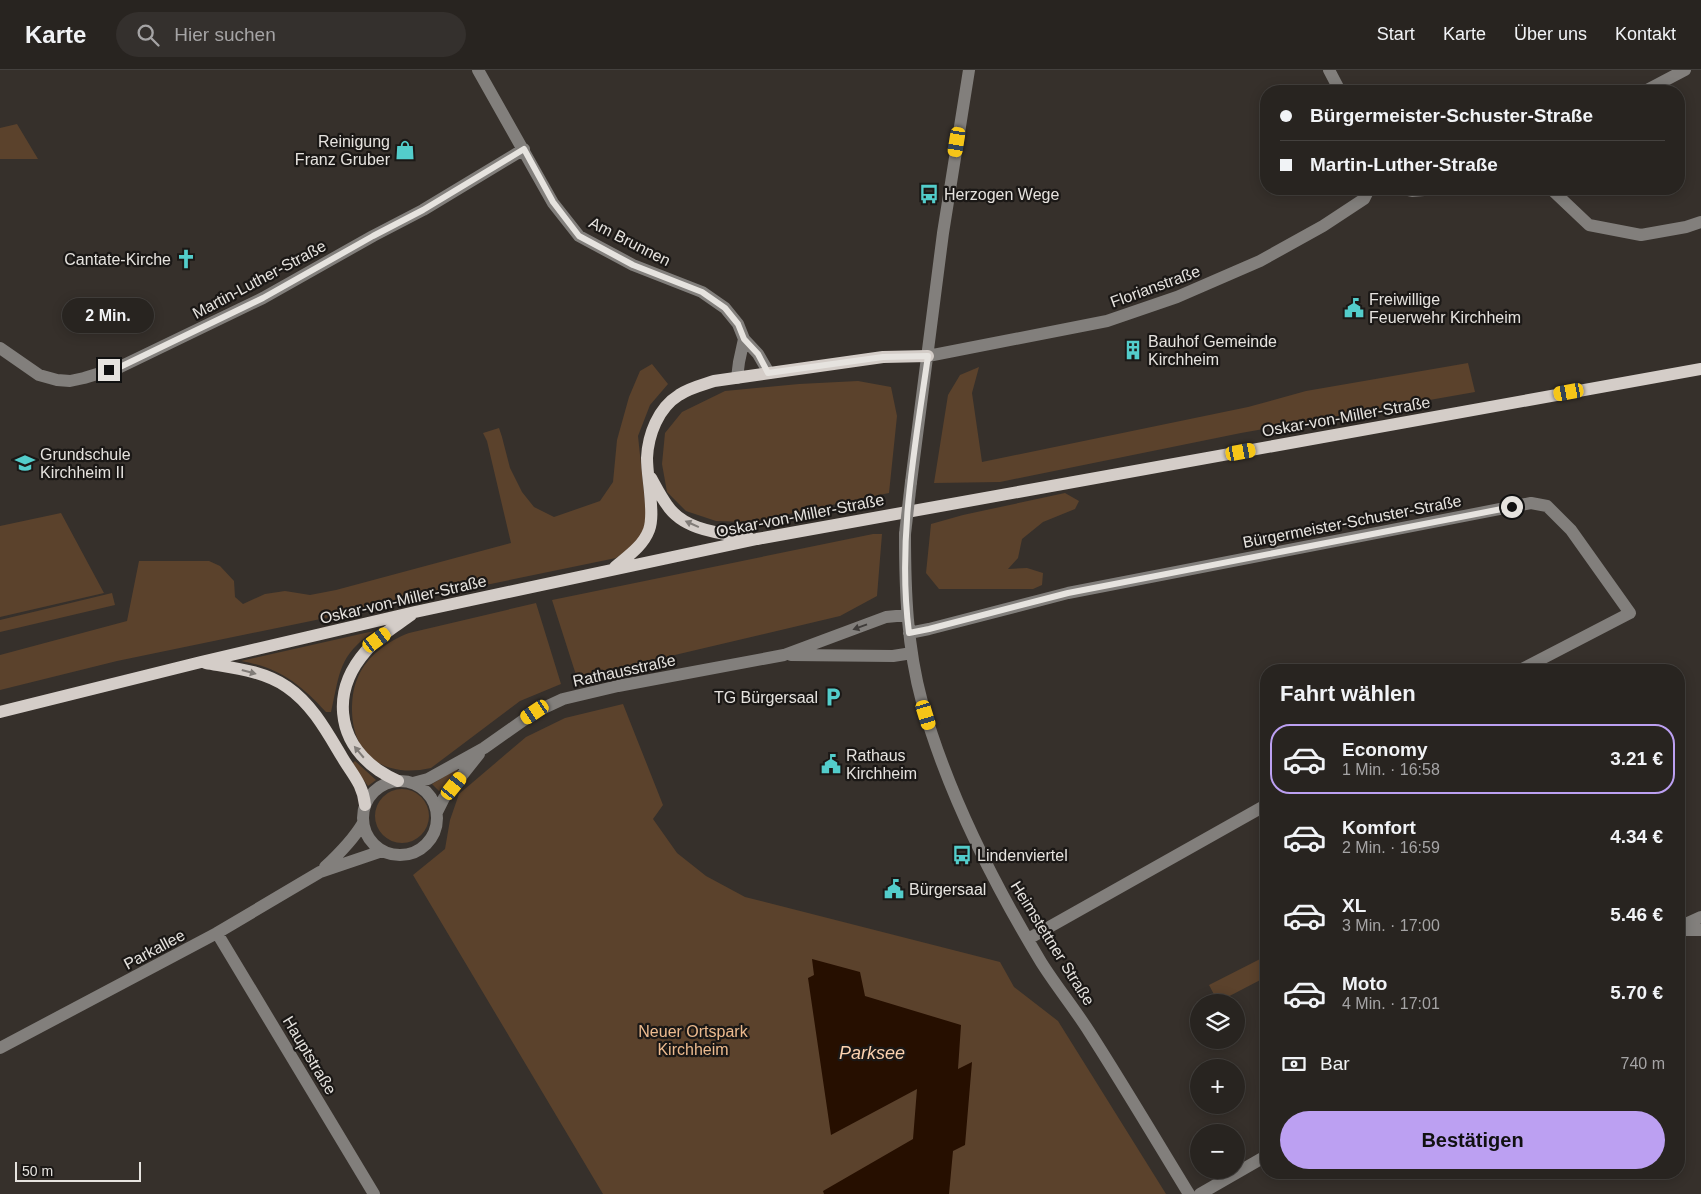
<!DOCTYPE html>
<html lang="de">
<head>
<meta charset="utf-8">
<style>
  :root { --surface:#282420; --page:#34302d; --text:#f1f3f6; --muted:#a5a4a5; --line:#44413e; --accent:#bca0f2 }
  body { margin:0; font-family:Arial,sans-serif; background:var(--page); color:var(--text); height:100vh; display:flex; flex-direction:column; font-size:19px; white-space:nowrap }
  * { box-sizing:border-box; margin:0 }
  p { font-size:16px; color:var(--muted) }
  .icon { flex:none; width:28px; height:28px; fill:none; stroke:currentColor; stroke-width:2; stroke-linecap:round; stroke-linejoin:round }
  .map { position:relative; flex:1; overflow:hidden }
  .side { position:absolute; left:1260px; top:594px; width:425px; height:515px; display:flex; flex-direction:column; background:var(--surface); border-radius:20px; box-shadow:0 2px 12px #0003,0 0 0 1px var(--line) }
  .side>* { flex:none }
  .top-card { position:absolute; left:1260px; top:15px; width:425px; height:110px; border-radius:20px; box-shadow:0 2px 12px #0003,0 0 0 1px var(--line); display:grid; align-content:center; height:110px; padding:0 20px; background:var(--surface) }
  .buttons { position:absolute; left:1190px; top:924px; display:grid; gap:10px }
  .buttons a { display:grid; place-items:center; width:55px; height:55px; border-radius:50%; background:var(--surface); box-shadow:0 2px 12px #0003,0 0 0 1px var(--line); font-size:25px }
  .scale { position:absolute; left:15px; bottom:12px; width:126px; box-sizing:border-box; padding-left:5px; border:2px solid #e6e3df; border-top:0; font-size:14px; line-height:18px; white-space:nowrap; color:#e6e3df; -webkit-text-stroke:4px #1b1816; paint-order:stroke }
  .end { position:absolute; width:22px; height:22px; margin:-11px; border:6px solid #e6e3df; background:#111; box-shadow:0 0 0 2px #111 }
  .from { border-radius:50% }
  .bubble { position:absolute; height:35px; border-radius:18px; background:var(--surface); box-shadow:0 2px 12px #0003,0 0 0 1px var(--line); font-size:16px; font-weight:600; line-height:35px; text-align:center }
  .car { position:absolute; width:15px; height:30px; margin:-15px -8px; border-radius:6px; box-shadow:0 0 4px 1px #0007; background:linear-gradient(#f5c518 24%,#345 0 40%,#f5c518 0 76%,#345 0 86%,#f5c518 0) }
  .top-card b { display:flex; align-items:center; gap:18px; height:48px; font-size:19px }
  .top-card b+b { border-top:1px solid var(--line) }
  .top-card i { width:12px; height:12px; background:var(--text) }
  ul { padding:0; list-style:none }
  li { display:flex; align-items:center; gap:15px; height:70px; margin:0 10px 8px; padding:0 10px; border:2px solid transparent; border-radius:20px }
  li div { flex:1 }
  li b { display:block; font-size:19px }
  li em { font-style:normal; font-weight:600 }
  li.selected { border-color:var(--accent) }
  li>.icon { width:45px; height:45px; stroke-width:1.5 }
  h2 { padding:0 20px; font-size:22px; line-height:60px }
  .pay { display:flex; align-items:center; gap:12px; height:55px; padding:0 20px; font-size:19px }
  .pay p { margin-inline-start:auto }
  .primary-button { display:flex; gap:10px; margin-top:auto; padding:10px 20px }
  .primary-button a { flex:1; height:58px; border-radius:30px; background:var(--accent); color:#111; font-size:20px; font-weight:600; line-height:58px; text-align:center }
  header { display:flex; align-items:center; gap:30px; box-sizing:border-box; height:70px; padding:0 25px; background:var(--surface); border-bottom:1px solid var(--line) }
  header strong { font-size:24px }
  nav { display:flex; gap:28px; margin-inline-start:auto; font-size:18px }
  .search { width:350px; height:45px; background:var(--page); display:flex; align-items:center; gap:12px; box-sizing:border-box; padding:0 18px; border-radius:28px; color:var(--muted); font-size:19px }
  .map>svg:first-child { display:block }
  .green { fill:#5b422c }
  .water { fill:#260f00 }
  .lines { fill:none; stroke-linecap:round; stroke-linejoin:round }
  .minor { stroke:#827f7c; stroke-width:12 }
  .major { stroke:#d4cdc8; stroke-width:12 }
  .minor-bridge { stroke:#827f7c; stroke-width:12 }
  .oneway { fill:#817c78 }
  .oneway2 { fill:#3f3c3a }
  .route { stroke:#e6e3df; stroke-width:6 }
  .labels { text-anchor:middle; stroke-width:4.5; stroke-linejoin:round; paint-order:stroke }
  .poi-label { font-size:16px; fill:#e6e3df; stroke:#1b1816; text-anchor:start }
  .street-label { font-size:16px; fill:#e6e3df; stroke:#1b1816 }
  .park-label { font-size:16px; fill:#edbb8f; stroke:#1b1816 }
  .water-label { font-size:18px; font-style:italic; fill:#fcd2af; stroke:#1b1816 }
</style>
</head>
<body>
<header>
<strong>Karte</strong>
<div class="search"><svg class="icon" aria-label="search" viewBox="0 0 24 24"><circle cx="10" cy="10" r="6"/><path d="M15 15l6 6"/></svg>Hier suchen</div>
<nav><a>Start</a><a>Karte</a><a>Über uns</a><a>Kontakt</a></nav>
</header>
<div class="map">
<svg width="1701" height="1124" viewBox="0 0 1701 1124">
  <rect width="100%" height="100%" fill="#36302b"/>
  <!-- green -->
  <path class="green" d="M17 54 38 89H0V58Z
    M1468 293 1475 322 1241 363 1000 412 934 413 948 325 960 305 979 297 972 323 982 392 1248 337 1306 321Z
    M652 294 668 314 650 335 638 366 646 442C646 466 635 476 616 488L117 591 0 620V585L127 551 139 491H209L220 496 234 511 235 527 243 534 265 524 285 521 310 525 336 520 511 473 487 371 483 363 499 358 502 367 510 398 522 422 534 437 554 447 600 431 613 412 617 370 629 327 640 301Z
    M858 311 891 317 897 346 889 423 750 452 716 451 686 441 667 422 662 394 665 363 682 342 725 321 799 314Z
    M1065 423 1079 431 1075 439 1043 452 1022 469 1018 488 1008 499 1027 498 1043 503 1042 515 1033 519H939L926 503 931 454 963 445Z
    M61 443 104 523 0 547V456Z
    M873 464H882L877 526 840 546 577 608 552 530Z
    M112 523 115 535 0 562V550Z
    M536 533 561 614 520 631 431 698C387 708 353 688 352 641 352 629 353 618 358 607 367 586 388 571 409 563Z
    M374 561C338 586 340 603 331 642H326C300 614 280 598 241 591Z
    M623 634 663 735 653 749 677 783 706 806 745 827 1000 892 1014 917 1058 951 1166 1124H603L413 805 445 779 450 750 459 724 526 667 565 648Z
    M355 691 376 710 368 716 352 694Z
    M457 699 458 702 439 721 432 714Z
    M375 746a27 27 0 1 1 54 0a27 27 0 1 1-54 0Z
    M1266 886V907L1218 932 1209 915Z"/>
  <!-- water -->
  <path class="water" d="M812 889 860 902 865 926 961 955 958 999 972 992 965 1075 953 1081 949 1124H824L823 1121 913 1069 917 1019 831 1065 808 908 814 905Z"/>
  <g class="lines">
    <!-- minor -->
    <path class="minor" d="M478 0 553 133 579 166 633 195 702 222 725 238 738 254 744 269 758 284 769 303
      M1329 0 1340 21
      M1645 21 1685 0
      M1403 119 1412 121 1436 119
      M1551 119 1589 155 1641 165 1686 157 1701 152
      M0 278 39 305 57 310 70 311 84 308 120 297 263 228 373 166 423 140 524 79
      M928 286 1107 251 1177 227 1260 191 1323 156 1364 129 1369 119
      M737 308 739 292 744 269
      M911 412 943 163 969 0
      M905 464C905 521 907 577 922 632 948 724 992 811 1041 892 1056 916 1075 939 1090 963 1124 1016 1156 1070 1189 1124
      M909 563 929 559 1068 523 1531 433 1547 436 1571 460 1630 543 1520 600
      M791 585 893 586 912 583
      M363 748a37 37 0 1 1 74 0a37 37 0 1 1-74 0Z
      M413 713 428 709 484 678 535 642 563 629 618 616 784 585 886 547 907 545
      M437 742 444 728 479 684
      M325 797C340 783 353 770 363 753
      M1679 857 1701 847
      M1679 860H1701
      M217 863 374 1124
      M1028 869 1266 735
      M0 978 217 863 320 802 382 781
      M1200 1124 1266 1086"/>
    <!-- major -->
    <path class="major" d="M651 408C656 417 661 427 667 435 684 461 721 463 749 468
      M615 497C628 486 643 476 649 460 653 449 651 435 650 422 649 411 647 399 647 388 648 365 658 338 679 325 689 318 702 315 714 311L883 287 928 286
      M206 593C234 598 264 601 287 617 312 634 327 662 342 687 352 704 363 714 365 735
      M0 642 201 592 415 542 757 469 1701 299
      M398 711C391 708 384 704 378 700 335 669 332 620 366 581 378 566 396 556 411 545"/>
    <!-- minor-bridge -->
    <path class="minor-bridge" d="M905 464 911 412"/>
  </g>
  <!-- one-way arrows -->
  <defs><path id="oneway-solid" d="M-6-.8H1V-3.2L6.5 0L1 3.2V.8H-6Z" transform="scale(1.25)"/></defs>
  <g class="oneway">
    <use href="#oneway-solid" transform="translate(692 454) rotate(-156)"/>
    <use href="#oneway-solid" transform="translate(249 602) rotate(15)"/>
    <use href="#oneway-solid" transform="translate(359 682) rotate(-130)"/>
  </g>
  <use class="oneway2" href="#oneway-solid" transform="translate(860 557) rotate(160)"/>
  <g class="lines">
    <!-- route -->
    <path class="route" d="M109 300 120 297 263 228 373 166 423 140 524 79 553 132 579 166 633 195 702 222 725 238 738 254 744 269 758 284 768 303 883 287 928 286C915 377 897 470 909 563L929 559 1068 523 1512 437"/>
  </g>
  <!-- icons -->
  <defs>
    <symbol id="shop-bare" viewBox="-9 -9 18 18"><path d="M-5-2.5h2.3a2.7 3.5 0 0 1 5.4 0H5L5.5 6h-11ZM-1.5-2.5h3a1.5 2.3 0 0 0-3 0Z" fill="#53cdcb" stroke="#1b1816" stroke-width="2.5" paint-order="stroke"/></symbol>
    <symbol id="bus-bare" viewBox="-9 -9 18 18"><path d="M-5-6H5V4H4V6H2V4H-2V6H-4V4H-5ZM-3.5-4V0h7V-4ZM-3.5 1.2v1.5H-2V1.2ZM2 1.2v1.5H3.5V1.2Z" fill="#53cdcb" stroke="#1b1816" stroke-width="2.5" paint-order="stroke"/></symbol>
    <symbol id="church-bare" viewBox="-9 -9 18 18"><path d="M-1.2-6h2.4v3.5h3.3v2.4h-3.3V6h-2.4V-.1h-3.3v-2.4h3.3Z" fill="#53cdcb" stroke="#1b1816" stroke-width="2.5" paint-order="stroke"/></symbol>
    <symbol id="civic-bare" viewBox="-9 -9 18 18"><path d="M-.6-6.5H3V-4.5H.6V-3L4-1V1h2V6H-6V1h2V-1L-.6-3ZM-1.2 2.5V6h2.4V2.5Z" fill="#53cdcb" stroke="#1b1816" stroke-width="2.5" paint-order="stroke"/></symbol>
    <symbol id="building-bare" viewBox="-9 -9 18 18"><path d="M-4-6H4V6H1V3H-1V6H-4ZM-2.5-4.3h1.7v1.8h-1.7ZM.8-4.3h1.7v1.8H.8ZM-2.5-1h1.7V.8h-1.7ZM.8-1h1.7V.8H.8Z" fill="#53cdcb" stroke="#1b1816" stroke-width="2.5" paint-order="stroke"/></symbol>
    <symbol id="school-bare" viewBox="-9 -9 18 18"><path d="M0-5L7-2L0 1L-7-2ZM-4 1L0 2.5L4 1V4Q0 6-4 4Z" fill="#53cdcb" stroke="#1b1816" stroke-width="2.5" paint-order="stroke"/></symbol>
    <symbol id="parking-bare" viewBox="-9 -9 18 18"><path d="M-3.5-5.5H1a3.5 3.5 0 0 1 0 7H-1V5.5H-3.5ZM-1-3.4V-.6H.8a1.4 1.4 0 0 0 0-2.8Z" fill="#53cdcb" stroke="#1b1816" stroke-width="2.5" paint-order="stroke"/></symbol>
  </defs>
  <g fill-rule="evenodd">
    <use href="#shop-bare" x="391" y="66" width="28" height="28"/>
    <use href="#bus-bare" x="915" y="110" width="28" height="28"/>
    <use href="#church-bare" x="172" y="175" width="28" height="28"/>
    <use href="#civic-bare" x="1340" y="224" width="28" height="28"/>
    <use href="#building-bare" x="1119" y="266" width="28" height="28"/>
    <use href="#school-bare" x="11" y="379" width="28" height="28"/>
    <use href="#parking-bare" x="819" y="613" width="28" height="28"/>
    <use href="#civic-bare" x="817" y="680" width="28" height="28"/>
    <use href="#bus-bare" x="948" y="771" width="28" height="28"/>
    <use href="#civic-bare" x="880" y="805" width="28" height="28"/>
  </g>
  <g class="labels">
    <!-- poi labels -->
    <g class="poi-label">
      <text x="390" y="77" text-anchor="end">Reinigung<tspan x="390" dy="18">Franz Gruber</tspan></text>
      <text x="944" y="130">Herzogen Wege</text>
      <text x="171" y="195" text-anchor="end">Cantate-Kirche</text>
      <text x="1369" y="235">Freiwillige<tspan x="1369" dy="18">Feuerwehr Kirchheim</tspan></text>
      <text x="1148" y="277">Bauhof Gemeinde<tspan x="1148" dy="18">Kirchheim</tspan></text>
      <text x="40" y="390">Grundschule<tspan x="40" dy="18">Kirchheim II</tspan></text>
      <text x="818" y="633" text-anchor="end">TG Bürgersaal</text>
      <text x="846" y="691">Rathaus<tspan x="846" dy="18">Kirchheim</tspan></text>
      <text x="977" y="791">Lindenviertel</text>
      <text x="909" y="825">Bürgersaal</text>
    </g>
    <!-- street labels -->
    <g class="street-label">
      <text transform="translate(630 171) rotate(27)" y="6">Am Brunnen</text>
      <text transform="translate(259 209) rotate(-28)" y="6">Martin-Luther-Straße</text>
      <text transform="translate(1155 216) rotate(-20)" y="6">Florianstraße</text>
      <text transform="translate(1346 346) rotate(-10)" y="6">Oskar-von-Miller-Straße</text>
      <text transform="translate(800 445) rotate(-11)" y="6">Oskar-von-Miller-Straße</text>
      <text transform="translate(1352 451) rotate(-11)" y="6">Bürgermeister-Schuster-Straße</text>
      <text transform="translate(403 529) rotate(-13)" y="6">Oskar-von-Miller-Straße</text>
      <text transform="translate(624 600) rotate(-12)" y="6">Rathausstraße</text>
      <text transform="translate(1053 873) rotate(58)" y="6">Heimstettner Straße</text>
      <text transform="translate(154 879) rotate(-28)" y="6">Parkallee</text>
      <text transform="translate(310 985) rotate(59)" y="6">Hauptstraße</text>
    </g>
    <!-- park labels -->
    <g class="park-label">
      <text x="693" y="967">Neuer Ortspark<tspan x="693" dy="18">Kirchheim</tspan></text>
    </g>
    <!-- water labels -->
    <g class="water-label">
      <text x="872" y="989">Parksee</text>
    </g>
  </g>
</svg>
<div class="buttons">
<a><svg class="icon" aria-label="layers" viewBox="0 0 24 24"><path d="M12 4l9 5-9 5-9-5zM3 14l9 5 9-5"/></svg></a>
<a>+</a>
<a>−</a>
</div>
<div class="scale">50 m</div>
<i class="end from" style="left:1512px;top:437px"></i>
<i class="end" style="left:109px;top:300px"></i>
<div class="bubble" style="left:62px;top:228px;width:92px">2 Min.</div>
<i class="car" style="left:957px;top:72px;rotate:189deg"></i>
<i class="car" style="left:1569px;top:322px;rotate:260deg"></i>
<i class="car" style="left:1241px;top:382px;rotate:80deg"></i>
<i class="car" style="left:377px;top:570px;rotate:54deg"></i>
<i class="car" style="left:535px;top:642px;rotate:236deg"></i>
<i class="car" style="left:926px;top:645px;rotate:163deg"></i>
<i class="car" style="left:454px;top:716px;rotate:39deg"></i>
<div class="top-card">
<b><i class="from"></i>Bürgermeister-Schuster-Straße</b>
<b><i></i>Martin-Luther-Straße</b>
</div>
<section class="side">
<h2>Fahrt wählen</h2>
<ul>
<li class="selected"><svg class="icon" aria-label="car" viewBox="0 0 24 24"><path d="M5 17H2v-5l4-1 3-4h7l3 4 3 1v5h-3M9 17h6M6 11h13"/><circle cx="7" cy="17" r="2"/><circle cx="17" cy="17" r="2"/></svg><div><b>Economy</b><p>1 Min. · 16:58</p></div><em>3.21 €</em></li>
<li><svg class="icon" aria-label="car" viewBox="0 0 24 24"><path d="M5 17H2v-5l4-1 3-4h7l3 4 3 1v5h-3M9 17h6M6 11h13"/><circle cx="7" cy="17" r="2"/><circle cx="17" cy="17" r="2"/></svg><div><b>Komfort</b><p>2 Min. · 16:59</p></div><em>4.34 €</em></li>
<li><svg class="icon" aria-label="car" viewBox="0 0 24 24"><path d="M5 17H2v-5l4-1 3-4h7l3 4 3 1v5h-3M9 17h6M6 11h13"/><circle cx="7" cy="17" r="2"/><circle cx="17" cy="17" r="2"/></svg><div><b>XL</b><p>3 Min. · 17:00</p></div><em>5.46 €</em></li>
<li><svg class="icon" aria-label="car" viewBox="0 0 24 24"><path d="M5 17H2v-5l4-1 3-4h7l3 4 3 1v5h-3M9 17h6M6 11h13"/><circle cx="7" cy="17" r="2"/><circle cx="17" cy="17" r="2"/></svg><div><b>Moto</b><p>4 Min. · 17:01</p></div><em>5.70 €</em></li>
</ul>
<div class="pay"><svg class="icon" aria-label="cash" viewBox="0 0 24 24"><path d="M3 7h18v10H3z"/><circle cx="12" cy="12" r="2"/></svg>Bar<p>740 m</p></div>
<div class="primary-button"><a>Bestätigen</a></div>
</section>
</div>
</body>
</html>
